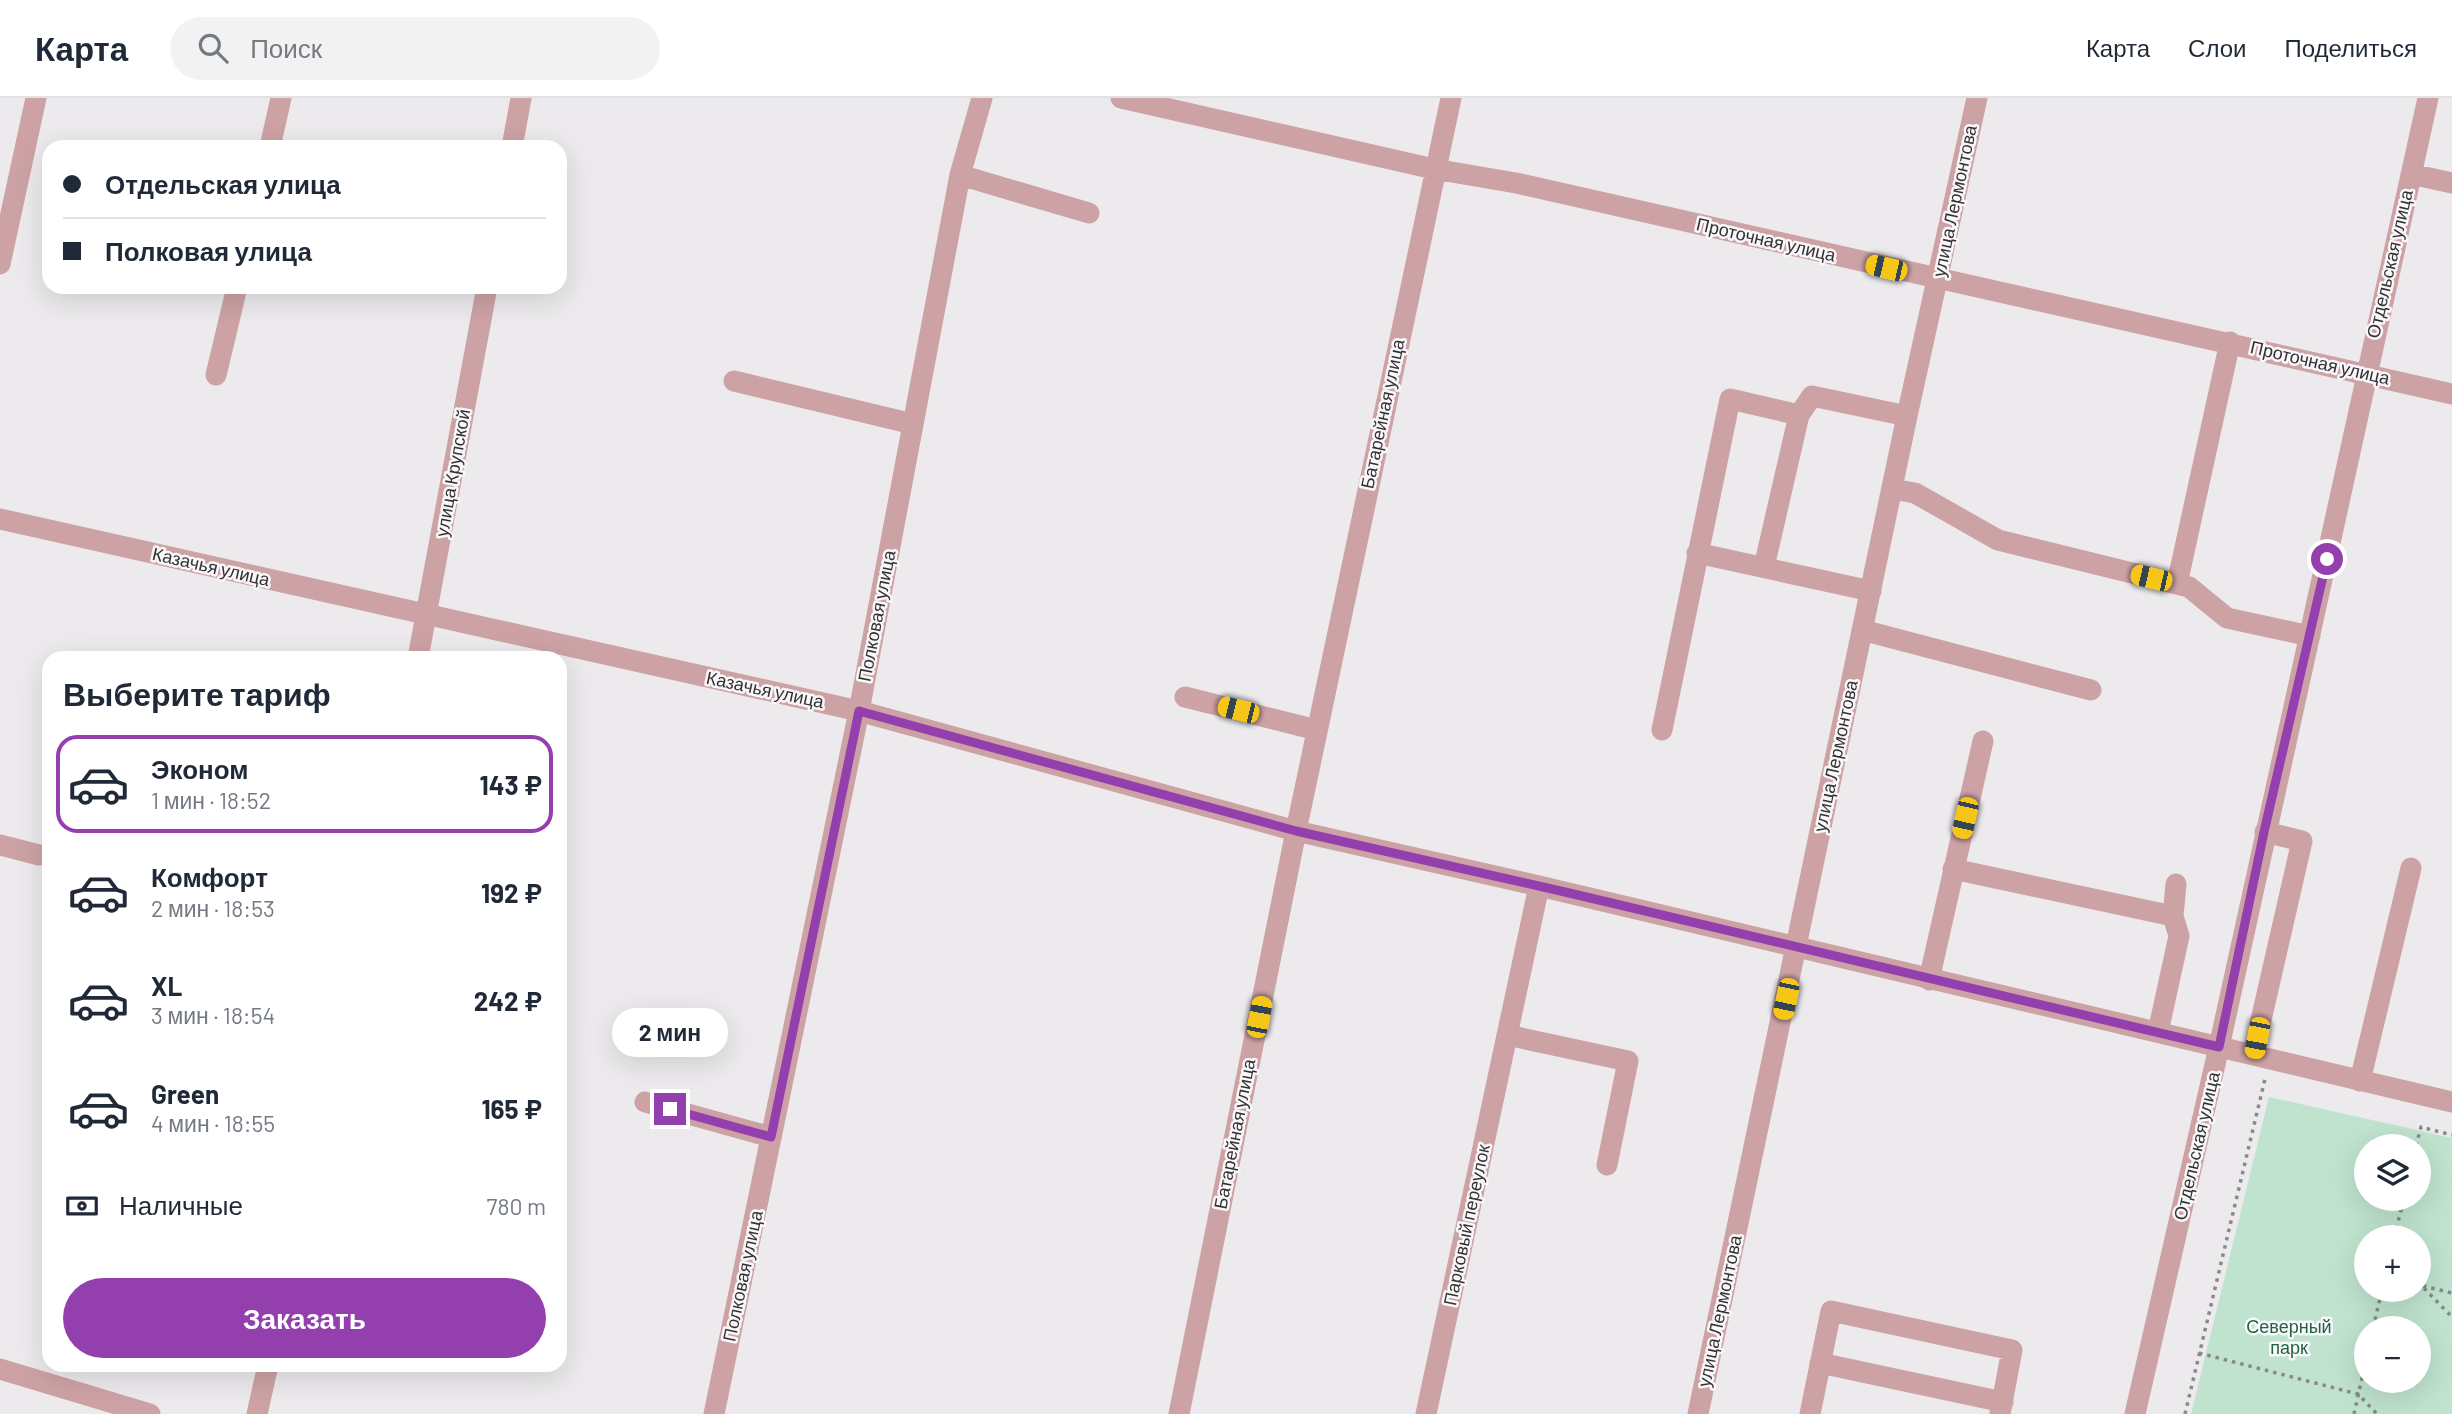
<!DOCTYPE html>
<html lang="ru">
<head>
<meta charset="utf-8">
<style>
  :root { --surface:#fff; --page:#f2f2f3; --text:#1f2937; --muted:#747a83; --line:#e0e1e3; --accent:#933fad }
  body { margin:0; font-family:Barlow,sans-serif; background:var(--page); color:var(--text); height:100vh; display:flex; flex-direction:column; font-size:26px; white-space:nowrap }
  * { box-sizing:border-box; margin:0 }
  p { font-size:23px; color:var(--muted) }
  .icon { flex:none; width:38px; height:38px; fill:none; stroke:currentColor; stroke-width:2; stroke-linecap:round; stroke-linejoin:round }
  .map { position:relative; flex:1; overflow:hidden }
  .sheet { position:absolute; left:42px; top:553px; width:525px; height:721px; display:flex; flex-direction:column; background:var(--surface); border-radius:21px; box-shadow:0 7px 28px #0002 }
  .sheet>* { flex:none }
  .guide { position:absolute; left:42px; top:42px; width:525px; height:154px; border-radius:21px; box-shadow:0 7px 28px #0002; display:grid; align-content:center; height:154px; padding:0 21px; background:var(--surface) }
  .controls { position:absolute; left:2354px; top:1036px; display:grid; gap:14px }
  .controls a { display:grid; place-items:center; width:77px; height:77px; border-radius:50%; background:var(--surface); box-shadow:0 7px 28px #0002; font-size:35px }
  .end { position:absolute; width:32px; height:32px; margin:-16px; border:9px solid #933fad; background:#fff; box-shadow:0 0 0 4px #fff }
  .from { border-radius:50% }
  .bubble { position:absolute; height:49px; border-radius:24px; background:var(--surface); box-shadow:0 7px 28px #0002; font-size:23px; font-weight:700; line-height:49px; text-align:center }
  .car { position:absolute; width:21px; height:42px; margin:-21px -10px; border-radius:9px; box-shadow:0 0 5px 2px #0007; background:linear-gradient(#f5c518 24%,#345 0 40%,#f5c518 0 76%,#345 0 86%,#f5c518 0) }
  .guide b { display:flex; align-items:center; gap:24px; height:66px; font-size:26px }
  .guide b+b { border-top:2px solid var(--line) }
  .guide i { width:18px; height:18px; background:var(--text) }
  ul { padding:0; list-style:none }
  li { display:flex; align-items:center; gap:21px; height:98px; margin:0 14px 10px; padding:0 7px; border:4px solid transparent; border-radius:21px }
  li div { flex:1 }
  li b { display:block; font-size:26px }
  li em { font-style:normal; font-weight:700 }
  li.selected { border-color:var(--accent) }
  li>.icon { width:63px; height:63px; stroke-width:1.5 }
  h2 { padding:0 21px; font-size:32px; line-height:84px }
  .pay { display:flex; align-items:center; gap:18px; height:77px; padding:0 21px; font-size:26px }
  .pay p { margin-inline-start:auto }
  .button { display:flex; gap:14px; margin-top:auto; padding:14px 21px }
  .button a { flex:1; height:80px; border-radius:42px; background:var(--accent); color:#fff; font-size:28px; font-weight:700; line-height:80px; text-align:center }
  header { display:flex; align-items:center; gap:42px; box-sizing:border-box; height:98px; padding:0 35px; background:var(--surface); border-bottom:2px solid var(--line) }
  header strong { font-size:33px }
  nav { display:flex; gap:38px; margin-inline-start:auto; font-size:24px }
  .search { width:490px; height:63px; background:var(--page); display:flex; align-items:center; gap:18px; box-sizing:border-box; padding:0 24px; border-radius:38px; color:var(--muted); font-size:26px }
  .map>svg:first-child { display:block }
  .green { fill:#bfe3ce; fill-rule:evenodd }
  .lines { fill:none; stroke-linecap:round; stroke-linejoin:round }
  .path { stroke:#8a898a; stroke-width:3.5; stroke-dasharray:3.5 5; stroke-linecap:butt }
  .minor { stroke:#cda2a5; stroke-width:21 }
  .route { stroke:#933fad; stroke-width:9 }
  .labels { text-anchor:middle; stroke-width:5; stroke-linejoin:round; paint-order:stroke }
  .street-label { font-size:18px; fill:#333233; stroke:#f9f7f9 }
  .park-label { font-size:18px; fill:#236345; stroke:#f9f7f9 }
</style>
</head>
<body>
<header>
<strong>Карта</strong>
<div class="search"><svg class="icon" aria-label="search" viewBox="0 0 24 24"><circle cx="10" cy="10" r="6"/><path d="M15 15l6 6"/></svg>Поиск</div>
<nav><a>Карта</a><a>Слои</a><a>Поделиться</a></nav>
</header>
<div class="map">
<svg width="2452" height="1316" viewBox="0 0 2452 1316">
  <rect width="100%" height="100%" fill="#eceaec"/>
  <!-- green -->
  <path class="green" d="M2269 999 2452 1040V1316H2191ZM2418 1048V1101H2366V1048ZM2366 1139H2418V1192H2366ZM2366 1230H2418V1283H2366Z"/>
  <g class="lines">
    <!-- path -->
    <path class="path" d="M2416 1048 2421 1029 2452 1037
      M2394 1139 2404 1101
      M2418 1184 2452 1219
      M2423 1188 2452 1195
      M2373 1230 2382 1192
      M2199 1255 2358 1296 2377 1316
      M2185 1316 2265 981
      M2354 1316 2366 1262"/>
    <!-- minor -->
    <path class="minor" d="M1121 0 1434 71 1516 85 2452 296
      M270 49 281 0
      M512 49 521 0
      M2411 76 2452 85
      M960 77 1089 115
      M0 166 36 0
      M216 277 237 189
      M734 283 913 326
      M1799 317 1812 298 1907 318
      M1892 391 1915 395 1998 442 2189 489 2227 520 2310 538
      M0 421 859 613 1296 733 1539 788 2452 1004
      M1697 455 1871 493
      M2177 486 2230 244
      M1862 532 2091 592
      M418 560 487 189
      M1185 599 1317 632
      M1662 632 1730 301 1799 317 1764 469
      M0 747 39 757
      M1953 771 2173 818
      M1929 882 1983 643
      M2158 934 2179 838 2173 818 2176 786
      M1507 937 1628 963 1607 1067
      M2253 957 2302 743 2265 734
      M2360 983 2411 770
      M645 1004 771 1039
      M1820 1265 2003 1304
      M0 1271 150 1316
      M257 1316 268 1267
      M714 1316 859 613 960 77 982 0
      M1179 1316 1296 733 1451 0
      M1426 1316 1539 788
      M1698 1316 1907 318 1977 0
      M1810 1316 1831 1213 2012 1252 2000 1316
      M2135 1316 2219 949 2428 0"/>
  </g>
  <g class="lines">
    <!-- route -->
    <path class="route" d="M670 1011 771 1039 859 613 1296 733 1565 794 2219 949 2264 734 2327 461"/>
  </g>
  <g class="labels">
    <!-- street labels -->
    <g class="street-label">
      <text transform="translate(1955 103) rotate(-78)" y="6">улица Лермонтова</text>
      <text transform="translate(1766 142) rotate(13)" y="6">Проточная улица</text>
      <text transform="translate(2390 166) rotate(-77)" y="6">Отдельская улица</text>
      <text transform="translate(2320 265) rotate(13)" y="6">Проточная улица</text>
      <text transform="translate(1383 316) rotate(-78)" y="6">Батарейная улица</text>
      <text transform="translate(453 375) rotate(-80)" y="6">улица Крупской</text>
      <text transform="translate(211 469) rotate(13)" y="6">Казачья улица</text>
      <text transform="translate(877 518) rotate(-79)" y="6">Полковая улица</text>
      <text transform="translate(765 592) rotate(12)" y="6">Казачья улица</text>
      <text transform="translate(1836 658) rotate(-78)" y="6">улица Лермонтова</text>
      <text transform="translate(1235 1036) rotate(-79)" y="6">Батарейная улица</text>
      <text transform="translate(2197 1048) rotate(-77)" y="6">Отдельская улица</text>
      <text transform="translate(1467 1127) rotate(-78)" y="6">Парковый переулок</text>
      <text transform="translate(743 1178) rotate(-78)" y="6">Полковая улица</text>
      <text transform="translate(1720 1213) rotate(-78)" y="6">улица Лермонтова</text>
    </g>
    <!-- park labels -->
    <g class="park-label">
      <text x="2289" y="1235">Северный<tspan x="2289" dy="21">парк</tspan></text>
    </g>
  </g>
</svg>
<div class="controls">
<a><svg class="icon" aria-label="layers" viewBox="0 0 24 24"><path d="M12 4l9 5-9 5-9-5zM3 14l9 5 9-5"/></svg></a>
<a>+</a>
<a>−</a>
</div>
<i class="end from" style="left:2327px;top:461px"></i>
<i class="end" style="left:670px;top:1011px"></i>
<div class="bubble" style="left:612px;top:910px;width:116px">2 мин</div>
<i class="car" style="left:1886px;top:170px;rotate:283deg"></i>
<i class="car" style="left:2151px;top:480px;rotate:283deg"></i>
<i class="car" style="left:1238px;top:612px;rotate:284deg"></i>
<i class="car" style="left:1965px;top:720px;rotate:193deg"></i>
<i class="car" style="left:1786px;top:901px;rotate:192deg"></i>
<i class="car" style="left:1259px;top:919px;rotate:11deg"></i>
<i class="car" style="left:2257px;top:940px;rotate:191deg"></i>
<div class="guide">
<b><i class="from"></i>Отдельская улица</b>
<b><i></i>Полковая улица</b>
</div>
<section class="sheet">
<h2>Выберите тариф</h2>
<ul>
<li class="selected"><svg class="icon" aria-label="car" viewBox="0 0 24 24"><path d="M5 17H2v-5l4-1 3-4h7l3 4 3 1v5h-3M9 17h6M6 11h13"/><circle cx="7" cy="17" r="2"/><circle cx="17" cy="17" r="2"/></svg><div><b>Эконом</b><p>1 мин · 18:52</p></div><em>143 ₽</em></li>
<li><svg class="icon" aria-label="car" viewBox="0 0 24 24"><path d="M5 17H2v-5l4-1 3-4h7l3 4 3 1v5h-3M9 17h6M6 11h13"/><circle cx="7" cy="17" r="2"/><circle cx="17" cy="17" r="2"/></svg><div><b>Комфорт</b><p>2 мин · 18:53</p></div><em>192 ₽</em></li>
<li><svg class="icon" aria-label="car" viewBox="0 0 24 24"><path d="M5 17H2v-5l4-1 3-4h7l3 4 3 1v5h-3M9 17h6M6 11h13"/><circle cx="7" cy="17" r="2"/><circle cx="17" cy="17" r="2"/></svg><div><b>XL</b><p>3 мин · 18:54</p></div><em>242 ₽</em></li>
<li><svg class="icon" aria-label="car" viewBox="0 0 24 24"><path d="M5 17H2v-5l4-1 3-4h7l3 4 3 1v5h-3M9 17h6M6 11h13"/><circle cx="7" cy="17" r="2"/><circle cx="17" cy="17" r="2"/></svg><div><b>Green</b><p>4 мин · 18:55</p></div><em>165 ₽</em></li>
</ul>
<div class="pay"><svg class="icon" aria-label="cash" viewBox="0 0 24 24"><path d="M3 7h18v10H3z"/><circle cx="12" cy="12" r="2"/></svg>Наличные<p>780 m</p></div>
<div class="button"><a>Заказать</a></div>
</section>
</div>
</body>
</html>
